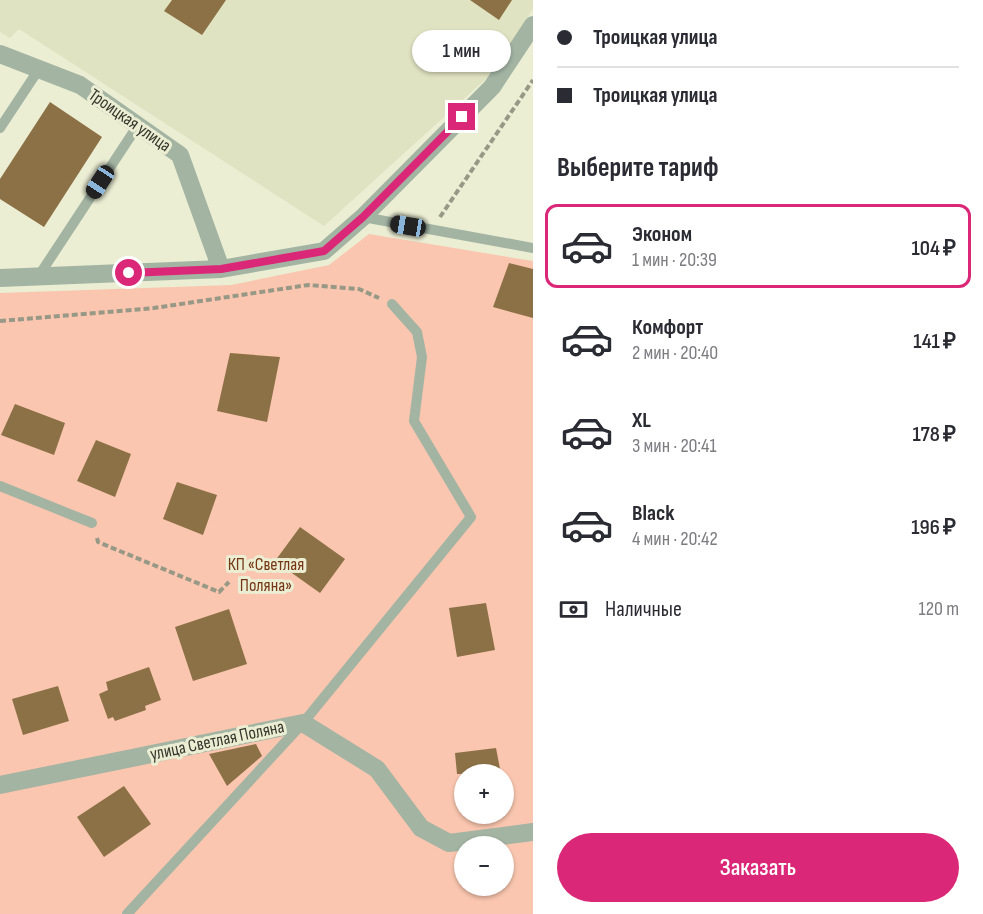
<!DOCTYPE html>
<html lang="ru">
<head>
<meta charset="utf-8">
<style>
  :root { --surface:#fff; --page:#f2f2f3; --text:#2b2b33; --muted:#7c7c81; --line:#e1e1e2; --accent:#db2777 }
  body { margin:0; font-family:"Sofia Sans Condensed",sans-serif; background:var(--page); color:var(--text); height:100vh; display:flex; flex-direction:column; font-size:22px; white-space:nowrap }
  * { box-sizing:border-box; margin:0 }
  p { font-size:20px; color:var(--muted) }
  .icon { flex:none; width:33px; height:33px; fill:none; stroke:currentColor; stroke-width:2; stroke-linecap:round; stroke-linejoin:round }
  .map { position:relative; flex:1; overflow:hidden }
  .side { display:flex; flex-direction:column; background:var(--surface); width:450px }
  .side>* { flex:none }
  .guide { display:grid; align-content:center; height:132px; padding:0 24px; background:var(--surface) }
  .fabs { position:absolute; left:454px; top:764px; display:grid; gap:12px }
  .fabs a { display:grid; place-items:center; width:60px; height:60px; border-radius:50%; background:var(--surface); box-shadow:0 2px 4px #0004; font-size:30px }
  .end { position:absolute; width:27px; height:27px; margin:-14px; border:8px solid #db2777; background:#fff; box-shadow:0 0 0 3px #fff }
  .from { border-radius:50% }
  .bubble { position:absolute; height:42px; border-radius:21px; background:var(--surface); box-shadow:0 2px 4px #0004; font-size:20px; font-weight:600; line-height:42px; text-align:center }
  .car { position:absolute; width:18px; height:36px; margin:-18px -9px; border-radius:8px; box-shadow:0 0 4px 2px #0007; background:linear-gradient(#222 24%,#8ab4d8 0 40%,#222 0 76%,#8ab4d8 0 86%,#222 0) }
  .guide b { display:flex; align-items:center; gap:21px; height:57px; font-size:22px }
  .guide b+b { border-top:2px solid var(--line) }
  .guide i { width:15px; height:15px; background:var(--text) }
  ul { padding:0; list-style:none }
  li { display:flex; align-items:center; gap:18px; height:84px; margin:0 12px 9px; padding:0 12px; border:3px solid transparent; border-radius:12px }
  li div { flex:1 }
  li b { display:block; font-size:22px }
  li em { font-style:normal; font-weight:600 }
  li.on { border-color:var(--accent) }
  li>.icon { width:54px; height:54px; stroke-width:1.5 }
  h2 { padding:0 24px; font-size:27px; line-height:72px }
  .pay { display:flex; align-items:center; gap:15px; height:66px; padding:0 24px; font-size:22px }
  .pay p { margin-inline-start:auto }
  .button { display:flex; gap:12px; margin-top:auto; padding:12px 24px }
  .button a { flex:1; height:69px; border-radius:36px; background:var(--accent); color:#fff; font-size:24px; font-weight:600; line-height:69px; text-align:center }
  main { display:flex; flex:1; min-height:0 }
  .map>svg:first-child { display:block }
  .built { fill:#e0e3c1 }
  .green { fill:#fac6af; fill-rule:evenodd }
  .building { fill:#8d7146 }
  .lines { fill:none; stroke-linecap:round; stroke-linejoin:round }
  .path { stroke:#979986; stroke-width:4; stroke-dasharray:6 3; stroke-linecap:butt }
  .service { stroke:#a3b4a3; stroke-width:10 }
  .minor { stroke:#a3b4a3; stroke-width:18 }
  .route { stroke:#db2777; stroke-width:8 }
  .labels { text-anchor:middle; stroke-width:6; stroke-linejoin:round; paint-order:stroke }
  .street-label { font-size:18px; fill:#37382d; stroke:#ebeed3 }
  .park-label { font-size:18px; fill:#763716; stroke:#ebeed3 }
</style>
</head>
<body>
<main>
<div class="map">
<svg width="533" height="914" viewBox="0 0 533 914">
  <rect width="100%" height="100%" fill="#ebeed3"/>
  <!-- built -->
  <path class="built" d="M0 0H533V9L488 77 324 226 19 29 10 38 0 32Z"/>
  <!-- green -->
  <path class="green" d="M369 234 533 261V914H0V293L231 285 329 265ZM465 774H504V813H465ZM465 846H504V885H465Z"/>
  <!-- building -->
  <path class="building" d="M172 0H226L202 35 164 11Z
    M470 0H512L499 20Z
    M50 102 102 137 44 227 0 199V179Z
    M509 263 533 269V318L493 307Z
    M230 353 280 357 267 422 217 411Z
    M15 404 65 423 54 455 1 435Z
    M96 440 131 454 115 497 77 481Z
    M177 482 217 495 203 535 163 519Z
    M300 527 345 559 320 593 275 561Z
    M486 603 495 650 457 657 449 608Z
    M229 609 247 664 193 681 175 627Z
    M149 667 161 700 145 706 146 710 115 721 113 717 108 719 99 694 108 690 106 682Z
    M58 686 69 721 23 735 12 699Z
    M256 744 262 756 227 786 209 754Z
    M496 748 501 774H457L455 753Z
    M124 786 151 824 104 857 77 817Z"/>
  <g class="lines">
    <!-- path -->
    <path class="path" d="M440 217 533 80
      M0 321 154 308 308 285 359 289 379 298
      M97 538 98 542 219 592 229 582"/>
    <!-- service -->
    <path class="service" d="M0 128 39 69
      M363 217 533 248
      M38 277 138 125
      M0 486 92 523
      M127 914 303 723 471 517 414 421 422 357 417 332 392 304"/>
    <!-- minor -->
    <path class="minor" d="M0 54 80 85 180 155 221 269 0 278
      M221 269 324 251 363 217 492 87 533 25
      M0 785 303 723 377 769 421 828 449 843 533 832"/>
  </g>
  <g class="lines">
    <!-- route -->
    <path class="route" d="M129 273 221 269 324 251 363 217 462 117"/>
  </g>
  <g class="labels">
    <!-- street labels -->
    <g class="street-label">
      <text transform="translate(130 120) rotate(35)" y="6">Троицкая улица</text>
      <text transform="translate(217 740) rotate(-12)" y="6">улица Светлая Поляна</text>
    </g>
    <!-- park labels -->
    <g class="park-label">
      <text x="266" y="570">КП «Светлая<tspan x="266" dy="21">Поляна»</tspan></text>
    </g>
  </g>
</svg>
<div class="fabs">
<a>+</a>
<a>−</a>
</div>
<i class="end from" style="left:129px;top:273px"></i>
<i class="end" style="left:462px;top:117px"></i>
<div class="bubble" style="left:412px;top:30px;width:99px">1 мин</div>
<i class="car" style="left:100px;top:182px;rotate:213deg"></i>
<i class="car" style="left:408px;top:226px;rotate:280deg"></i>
</div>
<section class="side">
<div class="guide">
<b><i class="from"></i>Троицкая улица</b>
<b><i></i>Троицкая улица</b>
</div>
<h2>Выберите тариф</h2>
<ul>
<li class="on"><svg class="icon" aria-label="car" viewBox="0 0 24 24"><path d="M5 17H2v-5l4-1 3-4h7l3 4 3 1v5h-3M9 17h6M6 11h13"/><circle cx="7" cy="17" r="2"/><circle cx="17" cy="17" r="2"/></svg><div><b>Эконом</b><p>1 мин · 20:39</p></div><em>104 ₽</em></li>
<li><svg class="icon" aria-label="car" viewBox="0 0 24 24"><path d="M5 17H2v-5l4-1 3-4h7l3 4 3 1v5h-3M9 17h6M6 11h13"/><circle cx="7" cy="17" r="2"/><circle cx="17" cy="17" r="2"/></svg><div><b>Комфорт</b><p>2 мин · 20:40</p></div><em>141 ₽</em></li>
<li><svg class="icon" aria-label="car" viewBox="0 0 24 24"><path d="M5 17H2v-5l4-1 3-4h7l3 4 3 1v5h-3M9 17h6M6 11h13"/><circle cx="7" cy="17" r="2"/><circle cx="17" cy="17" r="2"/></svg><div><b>XL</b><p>3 мин · 20:41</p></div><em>178 ₽</em></li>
<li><svg class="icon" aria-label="car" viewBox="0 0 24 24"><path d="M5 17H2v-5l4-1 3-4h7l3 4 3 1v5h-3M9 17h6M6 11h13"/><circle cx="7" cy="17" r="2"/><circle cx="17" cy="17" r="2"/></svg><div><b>Black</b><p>4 мин · 20:42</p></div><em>196 ₽</em></li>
</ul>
<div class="pay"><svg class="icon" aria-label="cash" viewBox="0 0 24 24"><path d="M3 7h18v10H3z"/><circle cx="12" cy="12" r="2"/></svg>Наличные<p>120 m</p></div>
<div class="button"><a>Заказать</a></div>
</section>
</main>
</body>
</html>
